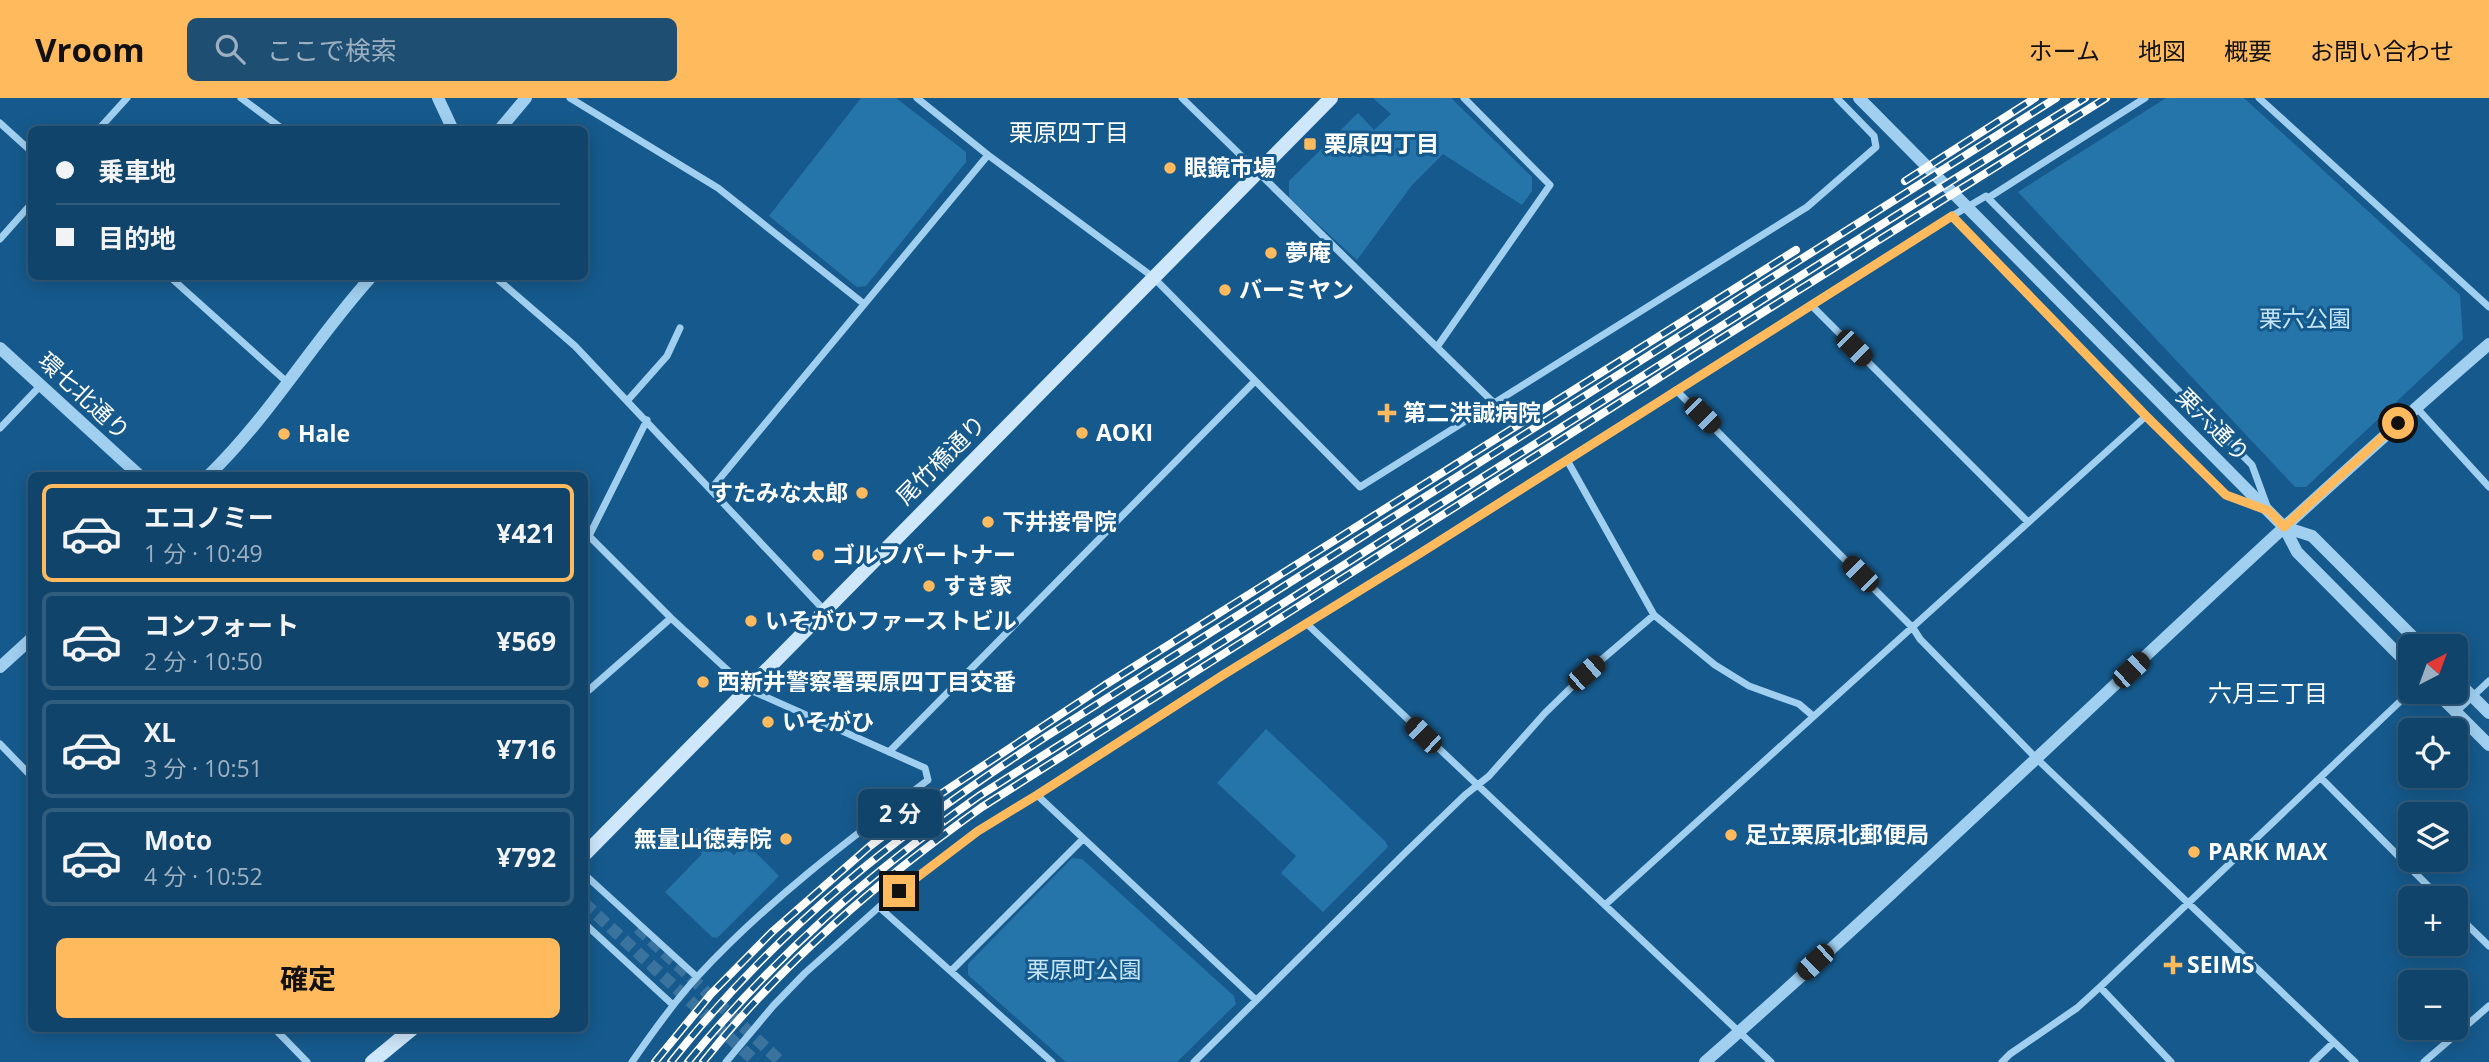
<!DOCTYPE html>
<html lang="ja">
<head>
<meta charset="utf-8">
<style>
  :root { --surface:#10446a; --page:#1e4e72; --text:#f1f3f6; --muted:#9cb0c1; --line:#305c7e; --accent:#ffba5e }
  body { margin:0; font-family:"Open Sans","Noto Sans JP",sans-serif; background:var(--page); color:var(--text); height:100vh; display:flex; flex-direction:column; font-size:26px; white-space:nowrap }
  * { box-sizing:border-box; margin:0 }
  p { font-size:23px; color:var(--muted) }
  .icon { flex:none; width:38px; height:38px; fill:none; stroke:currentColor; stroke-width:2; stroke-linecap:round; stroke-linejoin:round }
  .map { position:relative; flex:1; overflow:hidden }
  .details { position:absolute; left:28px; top:374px; width:560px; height:560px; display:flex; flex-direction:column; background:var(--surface); border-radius:10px; box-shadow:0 4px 18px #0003,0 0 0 2px var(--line) }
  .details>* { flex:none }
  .top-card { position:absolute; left:28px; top:28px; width:560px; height:154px; border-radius:10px; box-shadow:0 4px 18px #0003,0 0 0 2px var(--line); display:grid; align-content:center; height:154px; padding:0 28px; background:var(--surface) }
  .needle { width:46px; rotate:41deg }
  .buttons { position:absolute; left:2398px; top:536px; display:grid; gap:14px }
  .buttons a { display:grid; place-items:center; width:70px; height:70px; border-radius:10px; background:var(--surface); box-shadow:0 4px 18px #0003,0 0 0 2px var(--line); font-size:35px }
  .end { position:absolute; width:32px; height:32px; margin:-16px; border:9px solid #ffba5e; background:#111; box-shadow:0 0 0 4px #111 }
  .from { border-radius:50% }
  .bubble { position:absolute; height:49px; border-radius:10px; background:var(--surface); box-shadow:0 4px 18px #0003,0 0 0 2px var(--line); font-size:23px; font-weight:700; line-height:49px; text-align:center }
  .car { position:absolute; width:21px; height:42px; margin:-21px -10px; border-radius:9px; box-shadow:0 0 5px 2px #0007; background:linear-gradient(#222 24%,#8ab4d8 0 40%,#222 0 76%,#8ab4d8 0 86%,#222 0) }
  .top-card b { display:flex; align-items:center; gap:24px; height:66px; font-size:26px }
  .top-card b+b { border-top:2px solid var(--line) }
  .top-card i { width:18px; height:18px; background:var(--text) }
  ul { padding:12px 0 0; list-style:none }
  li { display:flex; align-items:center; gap:21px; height:98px; margin:0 14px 10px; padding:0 14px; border:4px solid var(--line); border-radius:10px }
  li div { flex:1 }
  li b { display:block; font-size:26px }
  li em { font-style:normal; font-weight:700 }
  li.current { border-color:var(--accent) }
  li>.icon { width:63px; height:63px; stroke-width:1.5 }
  .cta { display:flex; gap:14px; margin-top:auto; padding:14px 28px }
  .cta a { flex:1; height:80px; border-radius:10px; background:var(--accent); color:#111; font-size:28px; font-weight:700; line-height:80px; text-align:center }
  header { display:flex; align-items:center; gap:42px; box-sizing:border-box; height:98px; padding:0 35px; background:var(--accent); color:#111 }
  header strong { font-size:33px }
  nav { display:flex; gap:38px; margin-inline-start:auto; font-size:24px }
  .search { width:490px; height:63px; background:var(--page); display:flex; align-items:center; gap:18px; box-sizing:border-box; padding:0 24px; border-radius:10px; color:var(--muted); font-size:26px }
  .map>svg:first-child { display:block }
  .green { fill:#2574aa }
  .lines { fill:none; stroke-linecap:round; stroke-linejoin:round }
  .tertiary-tunnel { stroke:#39739e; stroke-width:12; stroke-dasharray:12 6; stroke-linecap:butt }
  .minor { stroke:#a0cff0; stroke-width:7 }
  .tertiary { stroke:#a0cff0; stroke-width:12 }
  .secondary { stroke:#cee7fb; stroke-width:14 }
  .rail-casing { stroke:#fff; stroke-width:8 }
  .rail { stroke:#165a8d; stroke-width:5; stroke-dasharray:16; stroke-linecap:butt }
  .route { stroke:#ffba5e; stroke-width:9 }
  .poi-dot { fill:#ffba5e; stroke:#165a8d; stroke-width:2.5 }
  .labels { text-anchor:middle; stroke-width:6; stroke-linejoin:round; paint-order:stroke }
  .poi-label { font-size:23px; font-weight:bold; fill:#fff; stroke:#165a8d; text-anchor:start }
  .park-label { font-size:23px; fill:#c6e6fb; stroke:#165a8d }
  .street-label { font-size:23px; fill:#fff; stroke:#165a8d }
  .neighbourhood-label { font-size:24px; fill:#fff; stroke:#165a8d }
</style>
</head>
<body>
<header>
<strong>Vroom</strong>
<div class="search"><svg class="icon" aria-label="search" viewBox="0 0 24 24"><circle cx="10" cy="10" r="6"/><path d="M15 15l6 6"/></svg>ここで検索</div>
<nav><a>ホーム</a><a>地図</a><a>概要</a><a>お問い合わせ</a></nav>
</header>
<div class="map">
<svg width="2489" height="964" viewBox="0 0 2489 964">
  <rect width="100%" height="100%" fill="#165a8d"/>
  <!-- green -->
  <path class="green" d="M861 0H896L966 54V64L866 188 857 189 769 118Z
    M1373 0H1451L1532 79V93L1522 107 1443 56 1412 87 1357 162 1289 100V83L1358 15 1374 32 1391 16Z
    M2166 0H2244L2460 197 2463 241 2306 389H2295L2018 94Z
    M1266 631 1385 743 1388 749 1323 814 1281 775 1296 758 1217 685Z
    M693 727 721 755 726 751 734 757 746 745 779 778 717 840 712 839 665 794 702 756 683 736Z
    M1072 760 1082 761 1234 898 1236 906 1177 964H1066L968 877V866Z"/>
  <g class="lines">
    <!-- tertiary-tunnel -->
    <path class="tertiary-tunnel" d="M584 805 756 964
      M638 830 781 964"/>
    <!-- minor -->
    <path class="minor" d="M241 0 284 32
      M570 0 718 90 864 206
      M917 0 988 57 1153 179 1360 389 1807 109 1876 49 1874 38 1837 0
      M1182 0 1493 304
      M2259 0 2489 209
      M0 25 32 54
      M98 32 127 0
      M1988 100 2252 367 2267 408
      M1952 118 2146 318 2226 397 2262 411
      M0 141 32 105
      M169 178 288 285
      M494 178 575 248 824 512
      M1811 207 2028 424
      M1437 249 1550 87 1464 0
      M1676 292 1913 530 1920 541 2036 660 2355 964
      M628 302 667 258 680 230
      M2416 309 2489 389
      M0 330 41 287
      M1567 362 1654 517 1715 567 1749 588 1799 606 1813 618
      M711 391 988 57
      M1306 525 1771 964
      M584 592H589L671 520
      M2456 614 2489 583
      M0 646 32 679
      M889 654 1255 283
      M2321 680 2440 800
      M1037 697 1256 902
      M584 776 697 879
      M1605 807 2146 318
      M879 809 1052 964
      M2455 815 2489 848
      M584 825 673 907
      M951 873 1083 741
      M2100 889 2171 964
      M275 931 307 964
      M632 964C652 935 673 905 697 879 766 804 847 743 928 682L925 670 748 591 671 520 589 438 647 322
      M726 964 773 908 805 875 879 809 978 733 1037 697 1223 577 1419 456 1952 118 1986 98 1988 100 2145 0
      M1194 964 1408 752 1465 697 1489 678 1545 615 1586 575 1654 517
      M2002 964 2010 956 2077 910 2100 889 2411 593
      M2313 964 2334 944
      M2424 964 2489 908"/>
    <!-- tertiary -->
    <path class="tertiary" d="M438 0 453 32
      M1859 0 2284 429 2297 454 2410 568
      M499 32 526 0
      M0 250 140 378
      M208 378C270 318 314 242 372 178
      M2284 429 2312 438 2422 548
      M0 569 32 540
      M2455 581 2489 615
      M2435 593 2489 647
      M1705 964C1971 730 2221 478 2489 246"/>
    <!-- secondary -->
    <path class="secondary" d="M584 757 1331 0
      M372 964 412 931"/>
    <defs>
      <path id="rail" d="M1905 83 2035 0
        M655 964 711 896 772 834 870 748 921 709 1105 587 1796 152
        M671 964C779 828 902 732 1047 638L2056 0
        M688 964C775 858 867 777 979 698L1911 108 2085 0
        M703 964C783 864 878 783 982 709L1698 255 2106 0"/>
    </defs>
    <!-- rail casing -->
    <use href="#rail" class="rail-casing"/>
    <!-- rail -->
    <use href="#rail" class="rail"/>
  </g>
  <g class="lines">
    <!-- route -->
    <path class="route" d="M899 793 978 733 1037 697 1223 577 1419 456 1952 118 2146 318 2226 397 2269 413 2284 429 2398 325"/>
  </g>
  <!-- markers -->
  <g class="poi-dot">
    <rect x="1303" y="39" width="14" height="14" rx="3.5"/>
    <circle cx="1170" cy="70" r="7"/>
    <circle cx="1271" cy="155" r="7"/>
    <circle cx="1225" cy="192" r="7"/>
    <path d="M1383.5 304.5h7v7h7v7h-7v7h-7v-7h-7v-7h7z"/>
    <circle cx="1082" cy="335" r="7"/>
    <circle cx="284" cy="336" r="7"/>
    <circle cx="862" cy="395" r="7"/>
    <circle cx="988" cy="424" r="7"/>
    <circle cx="818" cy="457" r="7"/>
    <circle cx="929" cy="488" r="7"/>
    <circle cx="751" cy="523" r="7"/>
    <circle cx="703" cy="584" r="7"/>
    <circle cx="768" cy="624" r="7"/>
    <circle cx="1731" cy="737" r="7"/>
    <circle cx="786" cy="741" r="7"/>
    <circle cx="2194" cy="754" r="7"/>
    <path d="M2169.5 856.5h7v7h7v7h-7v7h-7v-7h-7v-7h7z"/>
  </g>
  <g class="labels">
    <!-- poi labels -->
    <g class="poi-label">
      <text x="1324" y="54">栗原四丁目</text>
      <text x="1184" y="78">眼鏡市場</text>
      <text x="1285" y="163">夢庵</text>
      <text x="1239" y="200">バーミヤン</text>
      <text x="1403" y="323">第二洪誠病院</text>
      <text x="1096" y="343">AOKI</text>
      <text x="298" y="344">Hale</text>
      <text x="848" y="403" text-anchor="end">すたみな太郎</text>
      <text x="1002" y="432">下井接骨院</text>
      <text x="832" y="465">ゴルフパートナー</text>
      <text x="943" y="496">すき家</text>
      <text x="765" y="531">いそがひファーストビル</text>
      <text x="717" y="592">西新井警察署栗原四丁目交番</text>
      <text x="782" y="632">いそがひ</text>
      <text x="1745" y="745">足立栗原北郵便局</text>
      <text x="772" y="749" text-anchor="end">無量山徳寿院</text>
      <text x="2208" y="762">PARK MAX</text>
      <text x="2187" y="875">SEIMS</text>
    </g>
    <!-- park labels -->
    <g class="park-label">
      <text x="2305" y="229">栗六公園</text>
      <text x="1084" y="880">栗原町公園</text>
    </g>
    <!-- street labels -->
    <g class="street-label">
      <text transform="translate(84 298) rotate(43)" y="8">環七北通り</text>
      <text transform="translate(2213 327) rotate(45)" y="8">栗六通り</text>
      <text transform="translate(941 362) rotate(-45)" y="8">尾竹橋通り</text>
    </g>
    <!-- neighbourhood labels -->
    <g class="neighbourhood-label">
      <text x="1069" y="43">栗原四丁目</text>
      <text x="2268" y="604">六月三丁目</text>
    </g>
  </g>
</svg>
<div class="buttons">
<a><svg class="needle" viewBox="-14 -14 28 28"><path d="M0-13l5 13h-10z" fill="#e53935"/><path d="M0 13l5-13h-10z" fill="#9cb0c1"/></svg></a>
<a><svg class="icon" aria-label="locate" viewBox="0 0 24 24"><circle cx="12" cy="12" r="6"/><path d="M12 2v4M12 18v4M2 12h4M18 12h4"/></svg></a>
<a><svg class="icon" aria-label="layers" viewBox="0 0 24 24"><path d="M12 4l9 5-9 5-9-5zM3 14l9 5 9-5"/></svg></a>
<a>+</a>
<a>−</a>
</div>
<i class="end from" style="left:2398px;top:325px"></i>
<i class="end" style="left:899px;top:793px"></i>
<div class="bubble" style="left:858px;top:691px;width:84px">2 分</div>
<i class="car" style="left:1854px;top:250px;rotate:135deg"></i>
<i class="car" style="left:1702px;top:317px;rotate:135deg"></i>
<i class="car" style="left:1860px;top:476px;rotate:315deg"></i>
<i class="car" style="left:2131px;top:572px;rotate:47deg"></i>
<i class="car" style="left:1586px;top:575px;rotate:49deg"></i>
<i class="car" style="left:1423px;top:637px;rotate:314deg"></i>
<i class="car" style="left:1815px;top:864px;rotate:227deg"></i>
<div class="top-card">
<b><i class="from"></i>乗車地</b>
<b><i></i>目的地</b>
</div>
<section class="details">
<ul>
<li class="current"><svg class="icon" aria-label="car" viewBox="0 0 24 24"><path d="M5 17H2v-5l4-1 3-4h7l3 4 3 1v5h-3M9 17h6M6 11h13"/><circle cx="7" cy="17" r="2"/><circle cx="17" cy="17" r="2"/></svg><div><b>エコノミー</b><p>1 分 · 10:49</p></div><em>¥421</em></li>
<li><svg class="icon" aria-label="car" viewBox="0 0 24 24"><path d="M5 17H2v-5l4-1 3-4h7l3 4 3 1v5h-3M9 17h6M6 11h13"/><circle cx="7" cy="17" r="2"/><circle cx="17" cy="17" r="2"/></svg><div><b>コンフォート</b><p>2 分 · 10:50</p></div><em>¥569</em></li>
<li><svg class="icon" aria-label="car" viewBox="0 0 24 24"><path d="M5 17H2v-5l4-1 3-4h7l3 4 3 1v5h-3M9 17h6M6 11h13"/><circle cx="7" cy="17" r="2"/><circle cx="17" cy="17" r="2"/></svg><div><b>XL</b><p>3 分 · 10:51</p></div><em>¥716</em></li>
<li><svg class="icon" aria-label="car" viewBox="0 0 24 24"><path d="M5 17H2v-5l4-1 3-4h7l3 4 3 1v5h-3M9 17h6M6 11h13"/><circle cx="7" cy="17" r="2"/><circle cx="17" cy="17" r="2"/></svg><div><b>Moto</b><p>4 分 · 10:52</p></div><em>¥792</em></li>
</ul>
<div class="cta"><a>確定</a></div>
</section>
</div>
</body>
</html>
